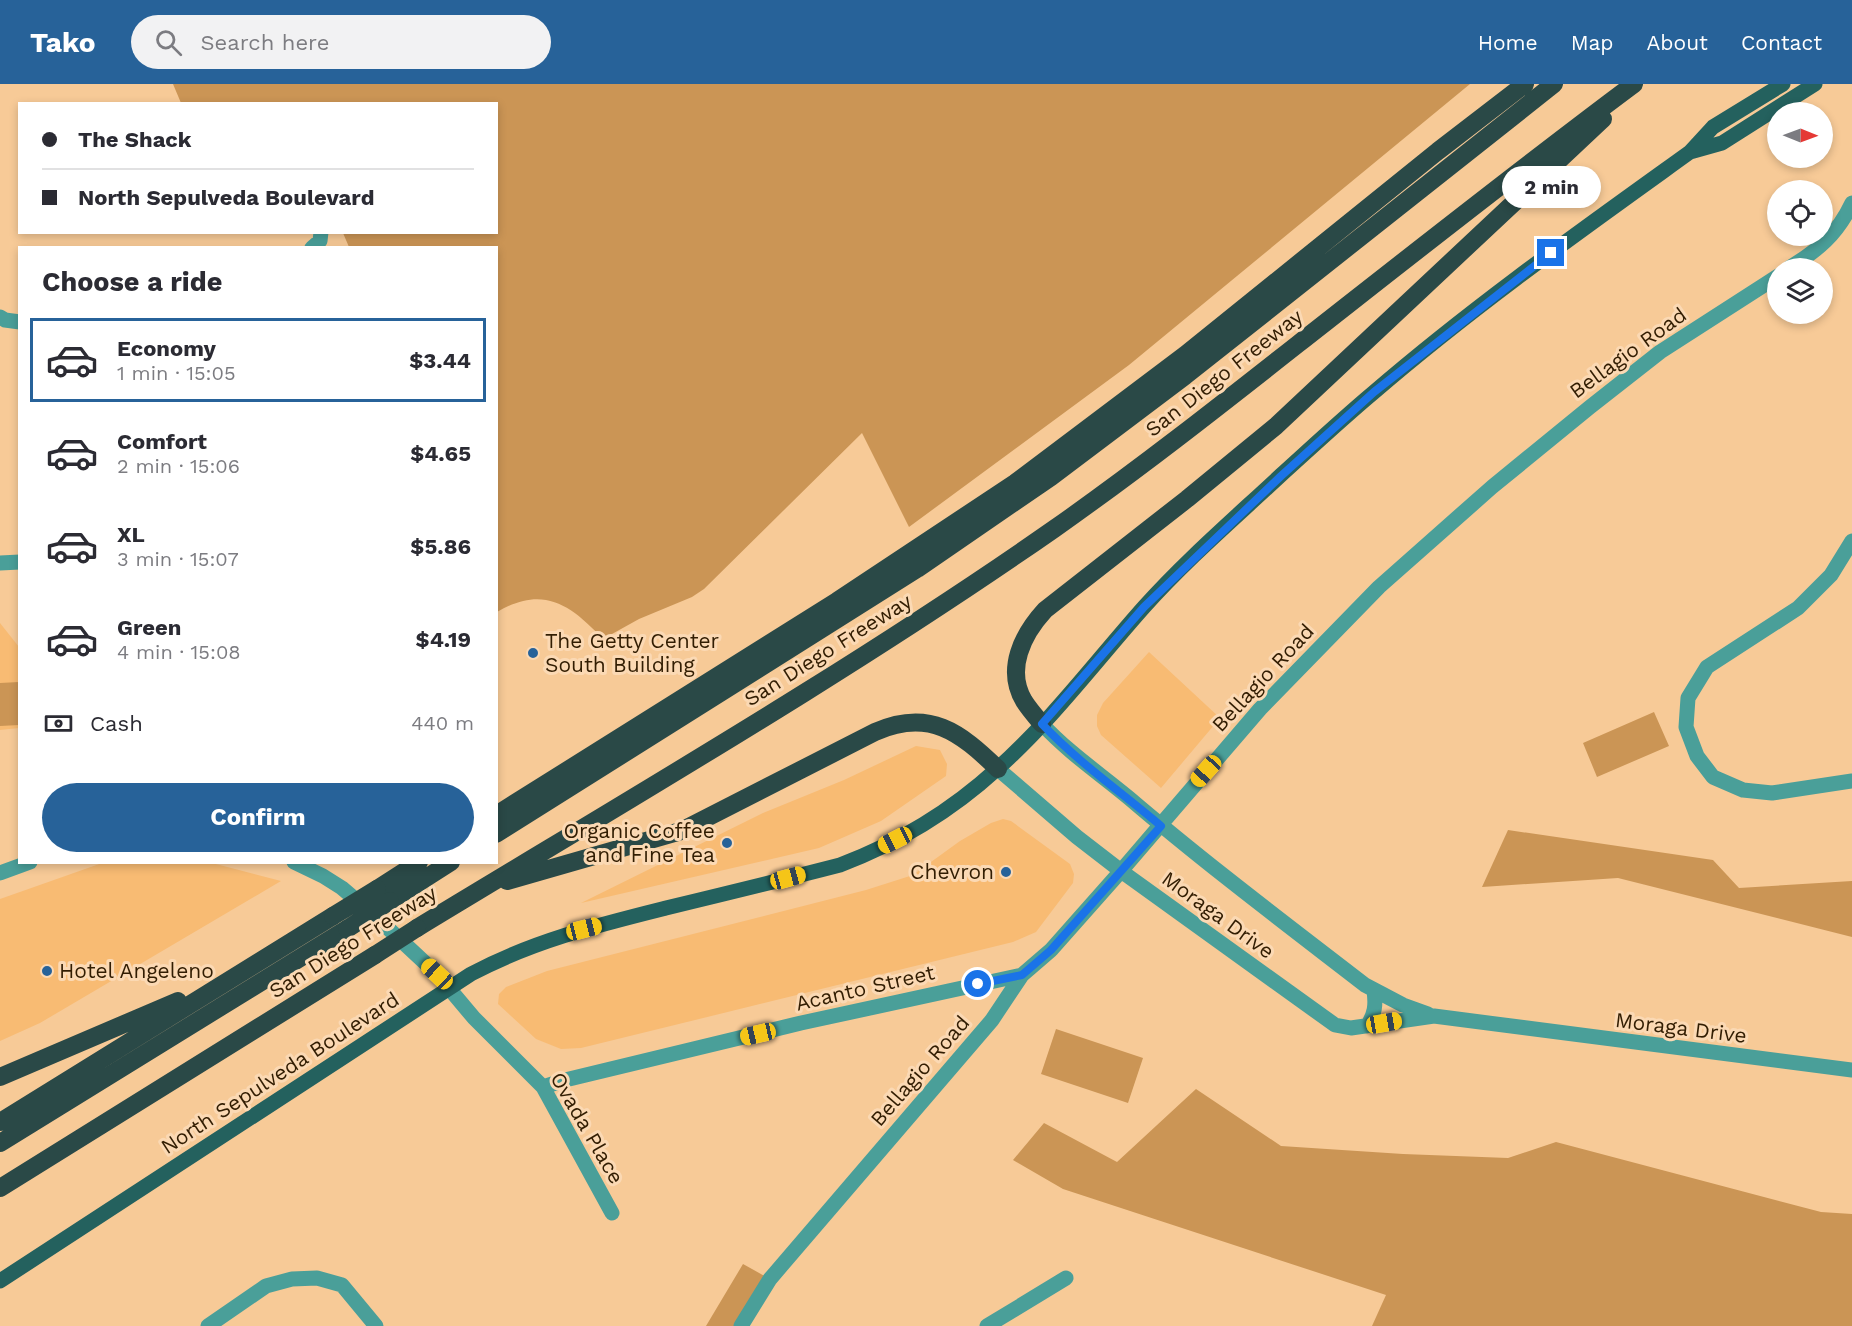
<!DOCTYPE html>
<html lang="en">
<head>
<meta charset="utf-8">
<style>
  :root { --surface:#fff; --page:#f2f2f3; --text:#2b2b33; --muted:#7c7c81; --line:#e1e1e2; --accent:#276299 }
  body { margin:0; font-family:"Work Sans",sans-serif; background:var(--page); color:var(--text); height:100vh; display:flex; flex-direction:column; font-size:22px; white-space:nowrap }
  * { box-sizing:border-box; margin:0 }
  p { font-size:20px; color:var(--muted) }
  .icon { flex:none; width:33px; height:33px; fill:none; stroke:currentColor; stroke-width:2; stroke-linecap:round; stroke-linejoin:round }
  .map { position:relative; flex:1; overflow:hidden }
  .details { position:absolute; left:18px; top:162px; width:480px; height:618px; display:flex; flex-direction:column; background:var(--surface); border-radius:0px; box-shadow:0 3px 9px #0003 }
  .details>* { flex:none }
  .guide { position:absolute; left:18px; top:18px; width:480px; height:132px; border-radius:0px; box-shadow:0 3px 9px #0003; display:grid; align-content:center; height:132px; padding:0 24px; background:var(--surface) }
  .needle { width:39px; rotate:91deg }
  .fabs { position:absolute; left:1767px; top:18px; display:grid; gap:12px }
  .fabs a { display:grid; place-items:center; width:66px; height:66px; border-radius:50%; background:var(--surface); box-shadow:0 3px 9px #0003; font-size:30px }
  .end { position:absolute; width:27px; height:27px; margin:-14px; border:8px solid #1a73e8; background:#fff; box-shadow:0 0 0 3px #fff }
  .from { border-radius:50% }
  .bubble { position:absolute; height:42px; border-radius:21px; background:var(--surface); box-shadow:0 3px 9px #0003; font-size:20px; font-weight:700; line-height:42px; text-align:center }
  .car { position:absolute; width:18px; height:36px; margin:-18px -9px; border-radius:8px; box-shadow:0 0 4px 2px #0007; background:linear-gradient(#f5c518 24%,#345 0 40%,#f5c518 0 76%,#345 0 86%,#f5c518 0) }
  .guide b { display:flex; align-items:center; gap:21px; height:57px; font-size:22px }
  .guide b+b { border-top:2px solid var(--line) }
  .guide i { width:15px; height:15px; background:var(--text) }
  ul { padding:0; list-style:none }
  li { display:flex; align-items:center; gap:18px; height:84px; margin:0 12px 9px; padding:0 12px; border:3px solid transparent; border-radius:0px }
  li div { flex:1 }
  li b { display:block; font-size:22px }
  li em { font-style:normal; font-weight:700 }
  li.current { border-color:var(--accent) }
  li>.icon { width:54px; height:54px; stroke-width:1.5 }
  h2 { padding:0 24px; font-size:27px; line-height:72px }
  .pay { display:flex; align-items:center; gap:15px; height:66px; padding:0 24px; font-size:22px }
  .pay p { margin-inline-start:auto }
  .action { display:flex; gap:12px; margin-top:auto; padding:12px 24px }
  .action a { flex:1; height:69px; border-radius:36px; background:var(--accent); color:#fff; font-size:24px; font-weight:700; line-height:69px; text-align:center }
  header { display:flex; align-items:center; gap:36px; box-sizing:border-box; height:84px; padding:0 30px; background:var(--accent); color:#fff }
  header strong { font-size:28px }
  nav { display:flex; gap:33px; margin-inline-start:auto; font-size:21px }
  .search { width:420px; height:54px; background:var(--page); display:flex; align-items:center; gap:15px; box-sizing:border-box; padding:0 21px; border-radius:33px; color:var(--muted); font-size:22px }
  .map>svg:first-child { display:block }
  .built { fill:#f8bb73 }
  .green { fill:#cb9555 }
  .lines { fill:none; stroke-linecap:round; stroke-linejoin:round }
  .minor { stroke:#4a9f99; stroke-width:15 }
  .major { stroke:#24615e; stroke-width:15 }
  .highway { stroke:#2a4947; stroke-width:18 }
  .highway-bridge { stroke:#2a4947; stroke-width:18 }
  .route { stroke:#1a73e8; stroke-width:8 }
  .poi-dot { fill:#276299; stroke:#fbd9b4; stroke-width:2 }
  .labels { text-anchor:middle; stroke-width:6; stroke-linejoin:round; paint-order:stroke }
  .street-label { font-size:21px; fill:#321d02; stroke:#fbd9b4 }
  .poi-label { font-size:21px; fill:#321d02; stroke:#fbd9b4; text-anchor:start }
</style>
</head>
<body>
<header>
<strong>Tako</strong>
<div class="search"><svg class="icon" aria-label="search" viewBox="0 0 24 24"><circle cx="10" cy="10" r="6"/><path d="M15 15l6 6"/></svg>Search here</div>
<nav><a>Home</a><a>Map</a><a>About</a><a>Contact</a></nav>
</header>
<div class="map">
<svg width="1852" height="1242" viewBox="0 0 1852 1242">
  <rect width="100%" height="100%" fill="#f7ca97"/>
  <!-- built -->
  <path class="built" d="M0 539 19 563V644L0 646Z
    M1149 568 1220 634 1161 704 1101 651 1097 642V631L1103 619Z
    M916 662 940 666 947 680 946 692 881 737 819 764 581 819 763 729 844 696Z
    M1003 735 1011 737 1070 780 1074 790 1073 799 1036 848 1013 858 581 964 561 965 536 955 498 920 499 910 506 903 547 887 866 806 913 791 960 757 991 739Z
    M105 778 212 779 281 797 40 939 0 957V815Z"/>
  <!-- green -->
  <path class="green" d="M173 0H1470L1129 281 909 443 862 349 704 505 692 513 639 535 603 555C570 520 543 501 497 528L496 164 349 163 343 149 496 148V20L181 19Z
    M19 598V641L0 642V599Z
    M1654 628 1669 662 1597 693 1583 659Z
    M1508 746 1713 776 1739 804 1852 797V853L1618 794 1482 803Z
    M1056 945 1143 974 1128 1019 1041 990Z
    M1196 1005 1281 1062 1403 1070 1508 1074 1556 1058 1821 1128 1852 1130V1242H1372L1386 1211 1063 1105 1013 1076 1044 1039 1117 1078Z
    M743 1180 770 1195 741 1242H706Z"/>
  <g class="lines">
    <!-- minor -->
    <path class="minor" d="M312 164 320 157 321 148
      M1789 184C1818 166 1837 151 1852 119
      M0 233 5 236 20 238
      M1852 457 1831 491 1798 524 1707 583 1688 614 1686 643 1697 672 1713 693 1743 706 1772 709 1852 697
      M0 479 20 478
      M1042 640C1069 669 1099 689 1129 714 1205 779 1286 840 1365 901L1403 921 1428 930
      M998 685 1077 753 1121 787 1335 941 1351 944 1434 932 1852 986
      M294 778 323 792 342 804 377 834 437 890 474 934 543 1003 612 1129
      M0 789 30 778
      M1367 942C1375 930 1376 921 1374 907
      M543 1003 565 996 801 939 1022 891
      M208 1242 266 1202 292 1195 317 1194 342 1201 376 1242
      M741 1242 770 1195 992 936 1022 891 1051 866 1121 787 1260 625 1379 503 1492 403 1590 323 1660 268 1778 192
      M987 1242 1066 1194"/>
    <!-- major -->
    <path class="major" d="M1690 68 1722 59 1815 0
      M0 1197 471 890C533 857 598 841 666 824 724 810 782 796 840 781 898 759 951 727 997 685 1051 637 1096 577 1144 523 1185 477 1236 433 1281 391 1312 363 1342 335 1373 309 1474 222 1583 145 1690 68L1713 43 1783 0"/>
    <!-- highway -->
    <path class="highway" d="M1042 640C1036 633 1029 625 1024 617 1005 585 1023 550 1045 526L1187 415 1276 342 1603 35
      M496 731 837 517 1015 399 1185 271 1438 67 1525 0
      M496 750 917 485 1051 393 1185 292 1554 0
      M507 797 681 747 875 648C929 624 960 648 998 685
      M377 805 419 778
      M390 817 451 778
      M417 844C631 714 849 588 1054 445 1138 386 1218 323 1298 260 1409 173 1520 85 1634 0
      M0 993 178 917
      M0 1038 333 832
      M0 1059 347 845
      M0 1104 375 871"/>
    <!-- highway-bridge -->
    <path class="highway-bridge" d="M333 832 377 805
      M347 845 390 817
      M375 871 417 844"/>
  </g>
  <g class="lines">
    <!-- route -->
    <path class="route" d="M978 900 1022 891 1051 866 1161 742C1121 708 1078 678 1042 640L1144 523 1281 392 1374 308 1551 169"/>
  </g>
  <!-- markers -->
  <g class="poi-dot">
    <circle cx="533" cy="569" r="6"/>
    <circle cx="727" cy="759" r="6"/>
    <circle cx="1006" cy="788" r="6"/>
    <circle cx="47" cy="887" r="6"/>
  </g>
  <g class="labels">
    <!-- street labels -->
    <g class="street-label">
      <text transform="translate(1628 269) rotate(-36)" y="7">Bellagio Road</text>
      <text transform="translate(1224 289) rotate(-38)" y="7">San Diego Freeway</text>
      <text transform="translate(828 566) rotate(-32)" y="7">San Diego Freeway</text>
      <text transform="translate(1263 594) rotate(-47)" y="7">Bellagio Road</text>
      <text transform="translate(1218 831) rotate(36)" y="7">Moraga Drive</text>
      <text transform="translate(353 858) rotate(-32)" y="7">San Diego Freeway</text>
      <text transform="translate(865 904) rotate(-13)" y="7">Acanto Street</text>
      <text transform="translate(1681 944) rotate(7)" y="7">Moraga Drive</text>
      <text transform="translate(920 987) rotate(-49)" y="7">Bellagio Road</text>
      <text transform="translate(280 989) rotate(-33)" y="7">North Sepulveda Boulevard</text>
      <text transform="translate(587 1044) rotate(60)" y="7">Ovada Place</text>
    </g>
    <!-- poi labels -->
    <g class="poi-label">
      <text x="545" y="564">The Getty Center<tspan x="545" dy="24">South Building</tspan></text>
      <text x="715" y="754" text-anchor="end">Organic Coffee<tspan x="715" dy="24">and Fine Tea</tspan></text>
      <text x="994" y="795" text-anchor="end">Chevron</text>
      <text x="59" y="894">Hotel Angeleno</text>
    </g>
  </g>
</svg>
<div class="fabs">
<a><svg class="needle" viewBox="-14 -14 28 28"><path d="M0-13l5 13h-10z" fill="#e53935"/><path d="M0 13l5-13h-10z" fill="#7c7c81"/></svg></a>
<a><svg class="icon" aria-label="locate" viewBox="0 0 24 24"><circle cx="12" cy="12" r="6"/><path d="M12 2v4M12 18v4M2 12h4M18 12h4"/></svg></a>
<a><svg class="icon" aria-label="layers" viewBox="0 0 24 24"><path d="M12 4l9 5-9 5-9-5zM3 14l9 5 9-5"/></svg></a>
</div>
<i class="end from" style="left:978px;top:900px"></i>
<i class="end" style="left:1551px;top:169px"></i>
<div class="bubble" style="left:1502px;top:82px;width:99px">2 min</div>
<i class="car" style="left:1206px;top:687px;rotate:222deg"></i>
<i class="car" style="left:895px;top:756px;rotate:243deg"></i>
<i class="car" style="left:788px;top:794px;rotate:75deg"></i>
<i class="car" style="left:584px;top:845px;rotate:76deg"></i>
<i class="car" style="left:437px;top:890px;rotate:313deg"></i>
<i class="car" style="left:1384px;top:939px;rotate:80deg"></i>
<i class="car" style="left:758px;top:950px;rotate:257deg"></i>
<div class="guide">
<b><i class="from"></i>The Shack</b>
<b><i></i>North Sepulveda Boulevard</b>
</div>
<section class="details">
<h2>Choose a ride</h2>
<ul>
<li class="current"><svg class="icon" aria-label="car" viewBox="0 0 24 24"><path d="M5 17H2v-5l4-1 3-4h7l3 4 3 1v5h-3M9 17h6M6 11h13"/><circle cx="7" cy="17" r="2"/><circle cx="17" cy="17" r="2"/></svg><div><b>Economy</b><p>1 min · 15:05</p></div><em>$3.44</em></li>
<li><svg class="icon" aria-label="car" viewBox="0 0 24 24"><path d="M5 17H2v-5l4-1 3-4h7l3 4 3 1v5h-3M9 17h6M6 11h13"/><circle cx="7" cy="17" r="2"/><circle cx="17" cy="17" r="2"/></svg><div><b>Comfort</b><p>2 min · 15:06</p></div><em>$4.65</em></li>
<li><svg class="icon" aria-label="car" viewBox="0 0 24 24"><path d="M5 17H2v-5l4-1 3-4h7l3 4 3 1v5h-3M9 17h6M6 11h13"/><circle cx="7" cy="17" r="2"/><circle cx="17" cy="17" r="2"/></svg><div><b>XL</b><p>3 min · 15:07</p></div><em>$5.86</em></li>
<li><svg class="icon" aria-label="car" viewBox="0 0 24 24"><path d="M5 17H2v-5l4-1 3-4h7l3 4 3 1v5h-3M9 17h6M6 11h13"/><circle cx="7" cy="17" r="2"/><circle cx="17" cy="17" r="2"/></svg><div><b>Green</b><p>4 min · 15:08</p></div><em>$4.19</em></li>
</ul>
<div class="pay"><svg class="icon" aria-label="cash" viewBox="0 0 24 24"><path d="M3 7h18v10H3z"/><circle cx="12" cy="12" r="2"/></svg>Cash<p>440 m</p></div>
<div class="action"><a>Confirm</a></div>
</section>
</div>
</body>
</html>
